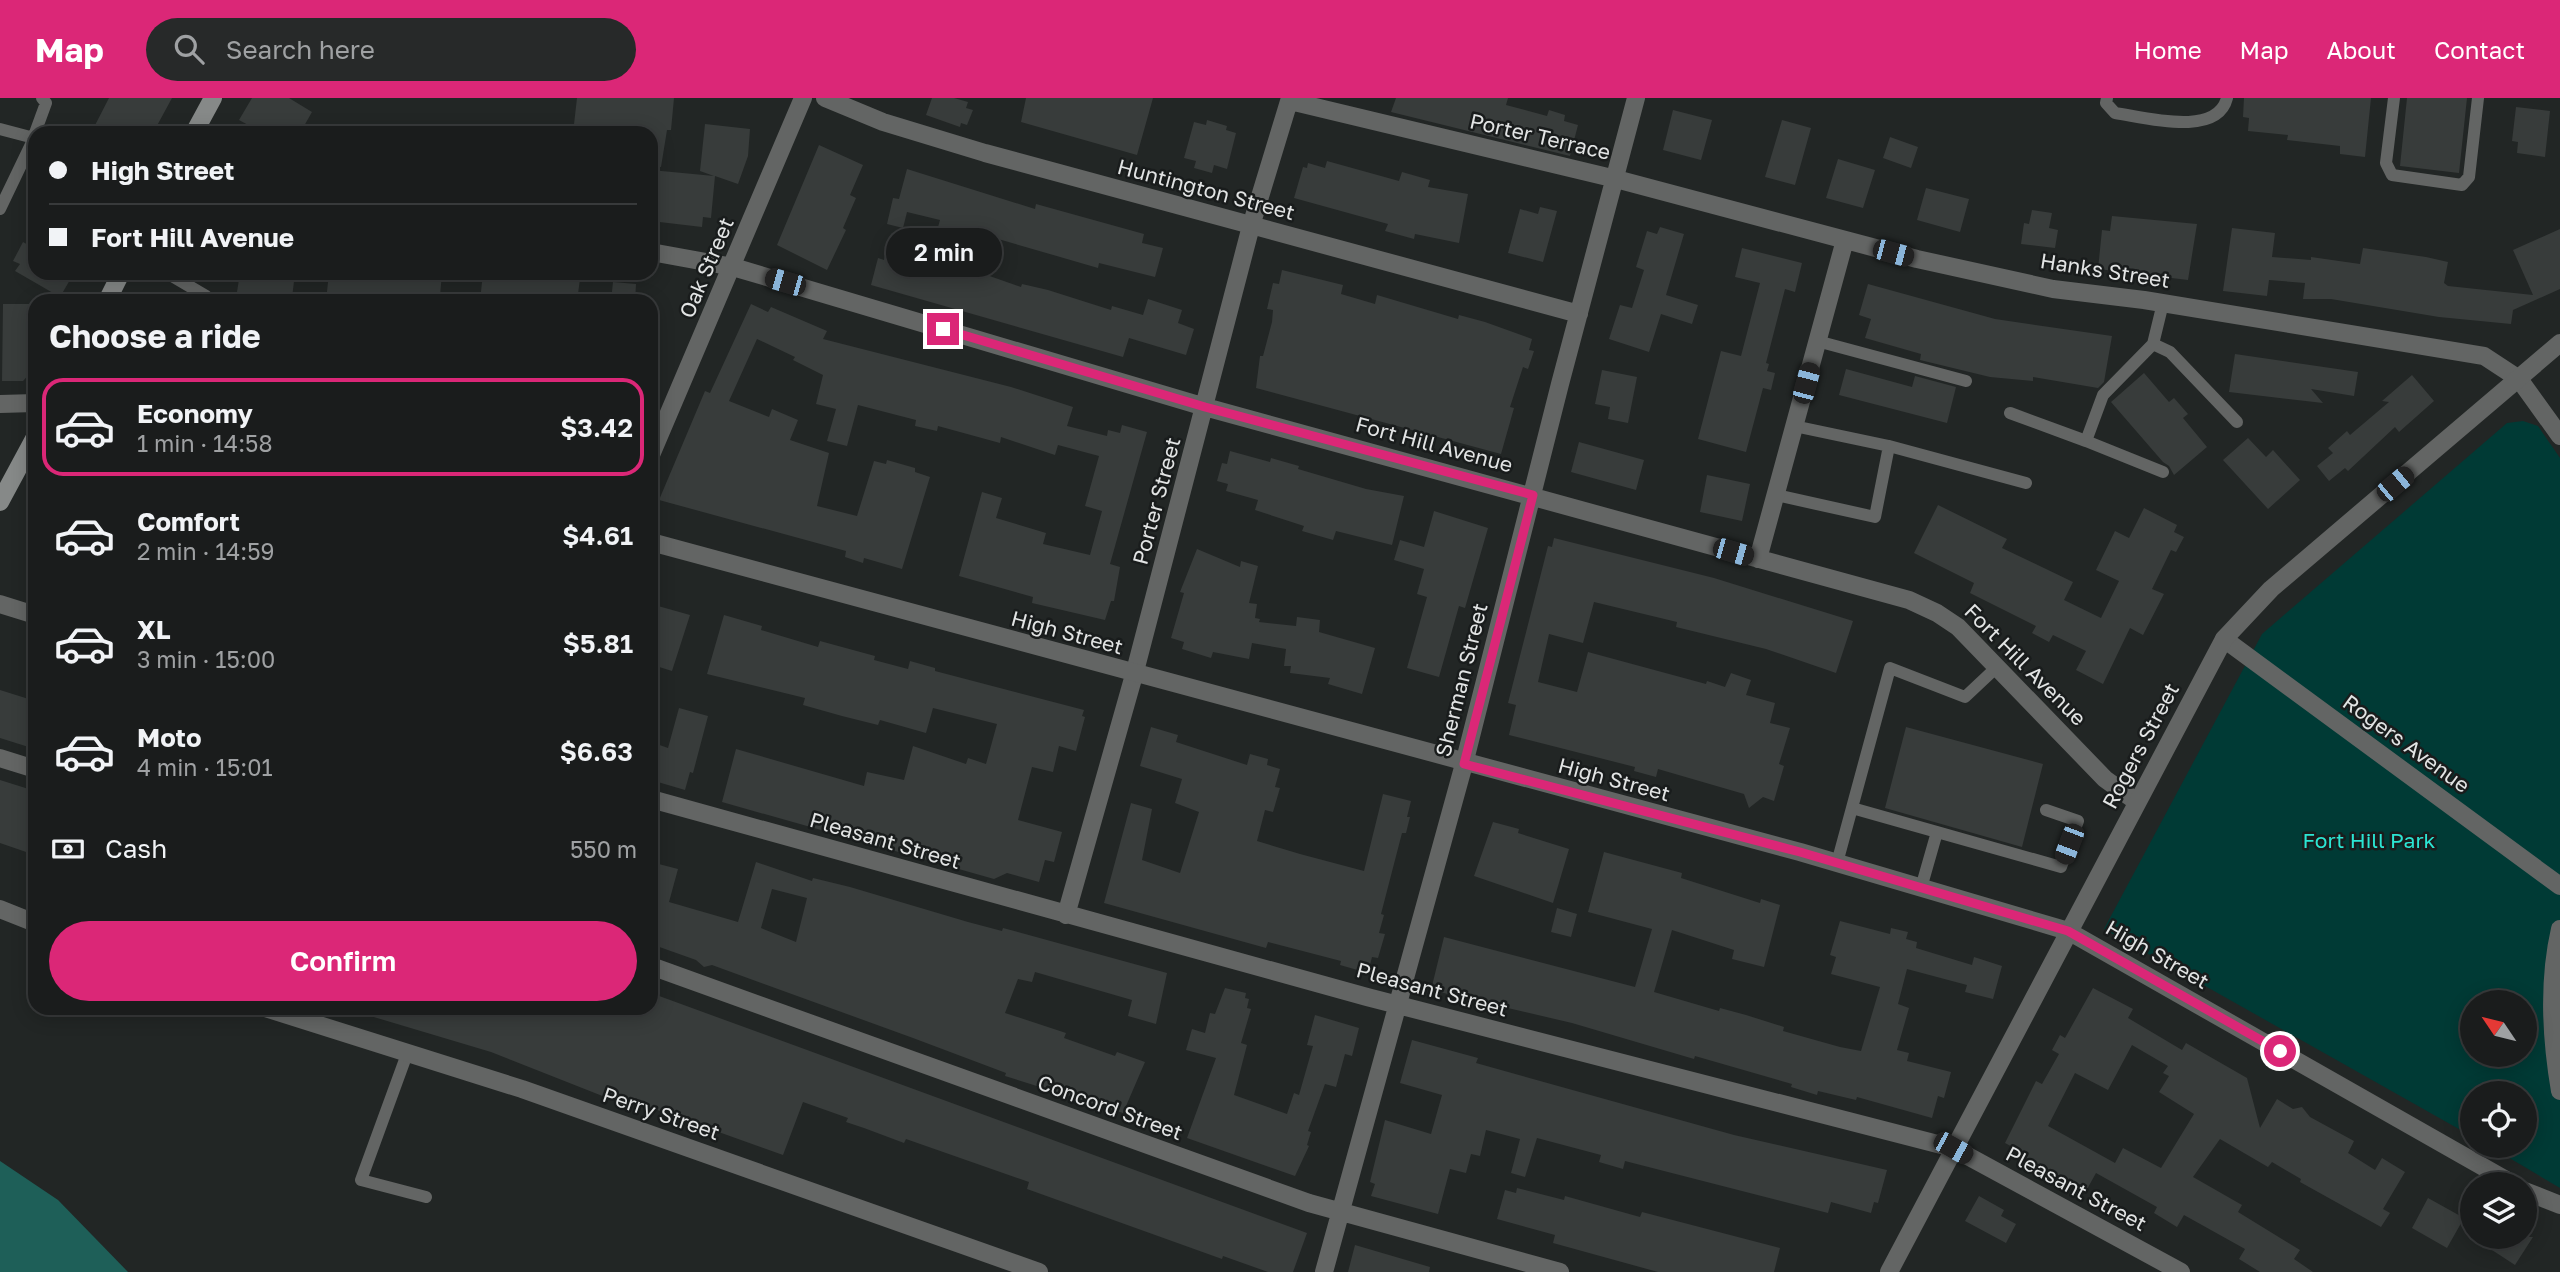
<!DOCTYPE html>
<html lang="en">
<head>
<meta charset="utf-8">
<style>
  :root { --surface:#1a1c1c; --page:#272929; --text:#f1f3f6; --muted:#9fa1a3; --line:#383a3b; --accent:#db2777 }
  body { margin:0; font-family:"Golos Text",sans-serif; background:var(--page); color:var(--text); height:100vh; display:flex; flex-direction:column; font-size:26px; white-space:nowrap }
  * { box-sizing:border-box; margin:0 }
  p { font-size:23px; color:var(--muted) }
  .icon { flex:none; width:38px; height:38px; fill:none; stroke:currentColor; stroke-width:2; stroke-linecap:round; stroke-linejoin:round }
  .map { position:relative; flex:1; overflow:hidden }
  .details { position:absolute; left:28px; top:196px; width:630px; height:721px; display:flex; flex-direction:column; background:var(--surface); border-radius:21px; box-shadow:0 4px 18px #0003,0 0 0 2px var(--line) }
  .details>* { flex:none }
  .hud { position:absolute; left:28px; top:28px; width:630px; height:154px; border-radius:21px; box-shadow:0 4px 18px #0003,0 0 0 2px var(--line); display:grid; align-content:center; height:154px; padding:0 21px; background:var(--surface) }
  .needle { width:46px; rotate:305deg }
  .fabs { position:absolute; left:2460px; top:892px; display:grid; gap:14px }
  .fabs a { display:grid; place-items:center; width:77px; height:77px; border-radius:50%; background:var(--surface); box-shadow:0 4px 18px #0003,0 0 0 2px var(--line); font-size:35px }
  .end { position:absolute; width:32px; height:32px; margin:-16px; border:9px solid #db2777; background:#fff; box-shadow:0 0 0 4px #fff }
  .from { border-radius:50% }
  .bubble { position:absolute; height:49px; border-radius:24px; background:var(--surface); box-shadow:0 4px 18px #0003,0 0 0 2px var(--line); font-size:23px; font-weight:600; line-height:49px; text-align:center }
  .car { position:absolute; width:21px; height:42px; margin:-21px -10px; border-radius:9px; box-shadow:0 0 5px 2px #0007; background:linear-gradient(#222 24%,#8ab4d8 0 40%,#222 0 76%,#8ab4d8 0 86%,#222 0) }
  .hud b { display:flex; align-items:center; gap:24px; height:66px; font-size:26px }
  .hud b+b { border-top:2px solid var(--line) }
  .hud i { width:18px; height:18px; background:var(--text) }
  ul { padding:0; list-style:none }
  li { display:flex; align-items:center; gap:21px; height:98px; margin:0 14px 10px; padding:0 7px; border:4px solid transparent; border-radius:21px }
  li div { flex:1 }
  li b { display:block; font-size:26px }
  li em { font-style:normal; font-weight:600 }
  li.on { border-color:var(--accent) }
  li>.icon { width:63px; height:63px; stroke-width:1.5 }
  h2 { padding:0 21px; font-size:32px; line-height:84px }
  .pay { display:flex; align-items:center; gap:18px; height:77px; padding:0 21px; font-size:26px }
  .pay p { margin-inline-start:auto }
  .primary-button { display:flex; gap:14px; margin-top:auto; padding:14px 21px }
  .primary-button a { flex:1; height:80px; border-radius:42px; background:var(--accent); color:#fff; font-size:28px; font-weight:600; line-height:80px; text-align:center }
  header { display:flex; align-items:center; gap:42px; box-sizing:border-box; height:98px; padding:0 35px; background:var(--accent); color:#fff }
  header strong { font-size:33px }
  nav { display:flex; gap:38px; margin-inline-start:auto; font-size:24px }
  .search { width:490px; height:63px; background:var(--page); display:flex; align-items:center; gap:18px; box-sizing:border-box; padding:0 24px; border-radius:38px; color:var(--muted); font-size:26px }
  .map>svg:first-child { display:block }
  .green { fill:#003a35; fill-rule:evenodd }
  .water { fill:#1e5f58 }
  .building { fill:#383c3b; fill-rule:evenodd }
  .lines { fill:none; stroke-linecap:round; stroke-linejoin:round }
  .service { stroke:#636564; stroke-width:12 }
  .minor { stroke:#636564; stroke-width:18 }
  .tertiary { stroke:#636564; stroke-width:18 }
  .secondary { stroke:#868988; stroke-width:18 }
  .route { stroke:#db2777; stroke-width:9 }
  .labels { text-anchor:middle; stroke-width:5; stroke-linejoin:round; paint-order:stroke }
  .street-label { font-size:21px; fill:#e2e4e4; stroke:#191c1c }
  .park-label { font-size:21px; fill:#2be5d3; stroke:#191c1c }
</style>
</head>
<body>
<header>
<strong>Map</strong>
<div class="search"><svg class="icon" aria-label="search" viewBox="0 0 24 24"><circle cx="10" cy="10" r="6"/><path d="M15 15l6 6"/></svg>Search here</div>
<nav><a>Home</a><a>Map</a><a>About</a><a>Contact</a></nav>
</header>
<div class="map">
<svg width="2560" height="1174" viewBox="0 0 2560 1174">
  <rect width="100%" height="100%" fill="#222625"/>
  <!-- green -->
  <path class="green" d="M2523 323 2538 328 2560 360V1090L2489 1048H2525V996H2473V1039L2104 831 2262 536 2507 325ZM2473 905H2525V957H2473Z"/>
  <!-- water -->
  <path class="water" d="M0 1063 58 1102 128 1174H0Z"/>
  <!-- building -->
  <path class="building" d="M109 0H172L153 35H91Z
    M252 0H289L312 14 300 35H263L239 22Z
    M577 0H674L671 32H667L661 69 651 68V35H573Z
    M932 0H954L968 4 966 10 973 12 967 27 961 25 960 29 926 17Z
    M1026 0H1153L1137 57 1021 24Z
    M1396 0H1508L1506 7 1547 18 1549 12 1565 17 1564 23 1578 27 1570 58 1391 14Z
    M2244 0H2371L2365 59 2340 56V48L2287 42 2288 37 2248 33 2249 20 2243 19Z
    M2407 0H2467L2459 75 2400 68Z
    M2516 9 2550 13 2545 59 2517 55 2518 44 2512 43Z
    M1673 12 1712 22 1701 62 1663 52Z
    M1207 22 1227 28 1226 32 1236 35 1227 71 1214 67 1212 75 1194 70 1196 63 1184 60 1194 24 1206 27Z
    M1782 22 1811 30 1795 87 1765 79Z
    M705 26 750 31 748 58 738 86 715 78 711 120 703 119 702 129 651 123V72L714 78 700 73Z
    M1890 39 1918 49 1911 70 1883 60Z
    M819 47 863 67 850 97 856 100 843 130 846 132 827 172 777 147Z
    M1838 61 1875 72 1863 110 1826 100Z
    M1327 63 1399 83 1402 74 1430 82 1428 89 1468 96 1459 145 1415 136 1414 141 1385 133 1388 126 1294 100 1303 69 1307 70 1308 65 1325 70Z
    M907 71 1035 111 1036 106 1144 136 1142 145 1163 150 1155 179 1099 165 1098 170 957 129 947 163 1021 189 1022 186 1048 192 1111 212 1112 208 1143 217 1148 201 1182 212 1178 225 1194 231 1186 257 1129 240 1123 259 871 187 878 160 884 162 888 144 931 154 940 122 907 114 903 130 887 126 893 100 899 101Z
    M1926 90 1969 101 1960 134 1917 122Z
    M1540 109 1557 113 1543 164 1508 155 1520 111 1538 116Z
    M2032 112 2052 115 2049 130 2058 132 2055 150 2021 146 2024 125 2029 126Z
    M2112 118 2197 126 2188 182 2098 171 2102 132 2110 133Z
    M1660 129 1684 136 1666 197 1698 207 1692 226 1661 216 1649 254 1609 241 1620 207 1632 210 1644 172 1636 169 1647 133 1657 136Z
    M2232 130 2275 135 2272 159 2311 162V159L2360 166 2363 150 2426 159 2448 164 2444 185 2448 188 2533 197 2513 152 2560 131V191L2513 212 2511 226 2439 219 2331 201H2303L2305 185 2269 182 2267 198 2223 193Z
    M35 140V175H74L60 199 15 173 20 166 13 163 23 144 30 148Z
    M1742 150 1802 165 1795 194 1785 191 1766 265 1769 266 1767 273 1775 275 1771 292 1763 290 1746 354 1698 341 1721 253 1741 258 1760 185 1735 179Z
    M1282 172 1343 187 1341 196 1375 206 1377 197 1458 221 1459 217 1485 224 1532 241 1529 252 1534 253 1528 271 1523 269 1510 309 1514 310 1501 356 1256 290 1260 258H1263L1272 224 1273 212 1267 211 1273 185 1279 186Z
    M240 175H295L292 200 237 194Z
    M329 175H442L440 198 432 197V203H326Z
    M483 175 580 181 577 203H480Z
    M613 184 636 186 635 203H611Z
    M1868 186 1995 221 2112 238 2104 284 2098 290 2033 279V283L1990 279 1920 262 1921 256 1865 240 1871 221 1859 217Z
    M3 206H33L35 270 23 283H2Z
    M751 206 768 214 771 209 827 233 823 241 1011 289 1073 309 1067 328 1107 338 1108 332 1120 335 1122 327 1147 334 1110 466 1120 469 1114 503H1111L1105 522 1032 505 1033 499 959 478 982 394 1002 400 996 420 1046 435 1043 446 1090 457 1102 413 1085 408 1099 358 1058 347 1055 357 1001 339 1000 345 938 328 937 333 915 328 916 322 858 307 847 348 827 343 836 311 816 306 823 277 793 262 795 259 757 241 729 303 769 319 772 311 798 322 790 342 829 355 817 408 857 418 874 363 886 366 887 362 915 370V374L930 379 902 471 864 460 863 465 845 459 846 453 659 402 705 293 710 295Z
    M2235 256 2358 274 2354 298 2311 291 2323 305 2229 294Z
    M1846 271 1912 289 1915 278 1956 289 1947 325 1839 297Z
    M1602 272 1637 279 1628 325 1608 321 1610 309 1595 306Z
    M2144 275 2169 304 2174 300 2188 316 2183 320 2207 349 2174 377 2169 368 2163 364 2111 304Z
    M2412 277 2434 303 2399 334 2395 329 2348 373 2345 370 2329 383 2317 368 2333 355 2328 350 2347 333 2350 337 2389 304 2382 303Z
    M2248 340 2266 359 2273 352 2300 382 2268 411 2223 362Z
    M1579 344 1644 362 1636 392 1571 374Z
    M1230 353 1270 364 1271 360 1299 368 1298 371 1366 391 1404 398 1392 447 1336 433 1333 442 1302 433 1304 428 1255 412 1258 402 1226 393 1228 386 1217 383 1222 365 1227 366Z
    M1707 377 1750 386 1742 423 1700 414Z
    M1938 407 2007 441 2002 450 2073 484 2064 502 2101 520 2119 483 2096 472 2115 433 2129 440 2144 410 2177 427 2174 434 2184 439 2176 454 2171 452 2152 491 2164 496 2143 537 2130 530 2103 586 2076 572 2086 553 2053 537 2049 544 2032 535 2036 528 1970 495 1974 485 1914 455Z
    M1434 413 1488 430 1465 510 1459 508 1439 579 1407 570 1427 499 1417 496 1424 471 1394 462 1400 442 1424 449Z
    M1554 440 1714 480 1853 523 1836 575 1766 551 1676 529 1677 524 1594 504 1583 545 1549 536 1538 584 1577 594 1588 554 1706 586 1707 583 1725 589 1731 575 1751 582 1746 597 1775 605 1770 625 1790 630 1779 666 1784 668 1774 703 1763 699 1749 710 1744 696 1658 671 1656 679 1634 673 1635 669 1509 637 1516 607 1508 605 1548 448 1552 449Z
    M1197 451 1240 469 1241 463 1258 468 1249 505 1257 506 1255 520 1260 521 1259 524 1296 528 1297 519 1320 522 1319 534 1375 550 1362 596 1328 586 1330 580 1290 575 1291 568H1284L1286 551 1252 545 1249 561 1213 554 1211 560 1182 551 1184 544 1171 540 1184 495 1180 494Z
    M651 506 690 517 672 573 656 568 660 556 651 553Z
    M724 517 762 528 761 532 818 549 820 543 875 558 874 562 908 571 910 563 935 570V573L1084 612 1082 618 1085 619 1076 653 1059 648 1053 674 1032 669 1018 722 1062 734 1054 764 1045 762 1039 784 1007 775 994 781 722 704 736 651 864 688 867 674 904 682 913 648 966 666 968 660 986 666 997 626 933 610 926 635 880 622 878 627 842 618 803 607 805 600 707 576Z
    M0 592 35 603V651L0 640Z
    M679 610 708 618 693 675 690 674 685 692 651 682V644L668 650Z
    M1151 629 1178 637 1176 644 1247 667 1250 656 1268 661 1267 667 1280 671 1275 689 1280 690 1273 714 1265 712 1257 743 1300 756 1364 773 1383 696 1411 703 1407 719H1410L1406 735H1402L1381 816 1384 817 1379 835 1385 836 1378 860 1372 859 1368 875 1340 867 1341 863 1268 844 1266 850 1104 805 1131 705 1152 711 1142 762 1180 775 1199 714 1175 705 1182 681 1140 668Z
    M1906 629 2043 666 2022 749 1885 710Z
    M0 682 35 693V740L29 755 0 745Z
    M1493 724 1519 731 1518 735 1569 751 1553 805 1474 778Z
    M1604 754 1682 775 1681 780 1760 805 1761 801 1780 807 1764 869 1732 861 1734 852 1672 832 1654 894 1719 913 1720 910 1746 917 1784 929 1783 933 1840 949 1861 953 1880 889 1831 876 1836 859 1830 857 1840 823 1890 836 1891 830 1908 834 1906 841 1917 844 1916 850 1972 867 1974 859 2002 868 1993 901 1965 894 1967 887 1907 871 1898 906 1909 910 1897 952 1909 955 1907 963 1951 974 1944 1000 1938 998 1932 1020 1857 999 1856 1002 1818 993 1817 997 1791 989 1792 986 1695 958 1694 961 1572 925 1431 892 1444 839 1635 889 1652 831 1588 814Z
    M651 764 678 771 669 804 738 824 756 764 812 783 813 780 850 789 968 824 1002 833 1003 830 1167 875 1156 926 1128 918 1132 902 1035 874 1032 884 1018 881 1005 915 1066 935 1064 940 1115 958 1117 954 1145 964 1123 1015 1005 978 1006 975 913 940 712 867 704 869 696 862 651 846ZM772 791 807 800 796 844 761 830Z
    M1557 810 1577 816 1571 839 1551 834Z
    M1225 890 1246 895 1245 900 1249 901 1247 910 1251 911 1241 945 1247 947 1234 997 1287 1016 1294 995 1299 997 1313 948 1307 947 1315 917 1359 930 1352 958 1345 956 1336 989 1325 986 1308 1033 1311 1034 1307 1047 1309 1048 1295 1078 1187 1040 1216 960 1186 952 1192 931 1205 935 1210 915 1215 916Z
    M2093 890 2133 911 2128 920 2182 952 2186 945 2247 980 2260 1030 2277 1001 2293 1011 2302 1009 2310 1019 2354 1043 2348 1055 2375 1072 2382 1060 2405 1074 2383 1111 2390 1115 2381 1129 2300 1084 2301 1081 2272 1064 2268 1069 2220 1041 2193 1079 2242 1107 2238 1114 2300 1152 2294 1161 2313 1174H2260L2239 1161 2245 1151 2184 1117 2177 1129 2154 1115 2157 1109 2096 1075 2086 1093 2018 1056 2020 1053 2005 1045 2036 983 2042 986 2059 956 2052 952 2060 937 2065 940ZM2132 947 2168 968 2163 975 2169 978 2159 994 2194 1016 2161 1070 2123 1050 2115 1065 2048 1028 2075 975 2108 992Z
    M651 895 1307 1135 1293 1174H1268L1223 1158 1222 1161 1027 1091 1029 1084 906 1041 904 1045 864 1030 846 1024 848 1020 803 1004 783 1057 607 994 605 999 491 954 357 914 358 910H651Z
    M1412 942 1478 960 1476 965 1734 1037 1887 1072 1878 1105 1874 1104 1871 1115 1831 1104 1828 1115 1625 1063 1623 1071 1599 1064 1601 1057 1537 1040 1525 1079 1511 1075 1520 1041 1486 1032 1480 1058 1471 1056 1466 1075 1450 1071 1438 1116 1371 1098 1375 1086 1370 1084 1385 1022 1431 1036 1442 997 1400 985Z
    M1517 1090 1564 1102 1565 1098 1640 1119 1642 1114 1780 1150 1774 1174H1658L1553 1145 1555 1137 1497 1121 1505 1092 1516 1095Z
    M1979 1098 2004 1112 2001 1118 2016 1126 2006 1145 1965 1123Z
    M2428 1100 2464 1120 2447 1150 2412 1130Z
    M2472 1139H2533L2515 1167Z
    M1355 1147 1430 1169 1429 1174H1348Z"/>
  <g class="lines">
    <!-- service -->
    <path class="service" d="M2107 0 2106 5 2115 15C2144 19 2217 40 2227 0
      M2394 0 2386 65 2392 77 2462 87 2469 79 2478 0
      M0 31 34 40 35 36
      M35 35 46 5 42 0
      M0 111 34 40
      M167 175 206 198
      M1817 243 1966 283
      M2153 246 2170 254 2237 324
      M2010 315 2086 343 2103 297 2153 246 2163 205
      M1794 328 1889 348
      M2086 343 2163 374
      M1776 397 1875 419 1889 348 2026 385
      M1852 710 1937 734
      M1837 765 1890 570 1965 599 1998 568
      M1921 790 1937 734 2061 769 2078 723 2046 712
      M407 956 361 1082 426 1099"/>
    <!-- minor -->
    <path class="minor" d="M825 0 883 24 985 55 1579 216
      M1290 3 1616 81 1917 161 2053 191 2144 202 2484 258 2519 281 2560 338
      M651 154 733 169 1205 309 1909 502 1937 515 1958 529 2105 681 2137 704
      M651 357 803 0
      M1758 461 1845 142
      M0 506 35 517
      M2224 541 2560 788
      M0 660 35 671
      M651 701 1367 899 1953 1050 2181 1174
      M0 811 35 825
      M1066 817 1134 577 1251 128 1290 0
      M2560 831C2548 883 2551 940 2560 993
      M2068 833 2515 1087
      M651 868 1309 1105 1560 1174
      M265 910 522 991 1039 1174
      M2525 1093 2560 1107
      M1324 1174 1464 666 1560 286 1636 0"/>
    <!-- tertiary -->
    <path class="tertiary" d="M0 306 35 305
      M651 444 1800 754 2068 833
      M1889 1174 2224 541 2271 491 2560 245"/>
    <!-- secondary -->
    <path class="secondary" d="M194 35 213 0
      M107 203 121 175
      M0 404 35 339"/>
  </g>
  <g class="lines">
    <!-- route -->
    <path class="route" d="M943 231 1205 309 1533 397 1464 666 1800 754 2068 833 2280 953"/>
  </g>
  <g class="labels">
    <!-- street labels -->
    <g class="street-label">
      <text transform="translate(1540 39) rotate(13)" y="7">Porter Terrace</text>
      <text transform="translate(1206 92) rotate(15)" y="7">Huntington Street</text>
      <text transform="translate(707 170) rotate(-67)" y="7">Oak Street</text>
      <text transform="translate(2105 173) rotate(9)" y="7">Hanks Street</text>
      <text transform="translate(1434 347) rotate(15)" y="7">Fort Hill Avenue</text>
      <text transform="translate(1157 403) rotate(-75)" y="7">Porter Street</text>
      <text transform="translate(1067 535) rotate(15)" y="7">High Street</text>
      <text transform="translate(2025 567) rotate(45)" y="7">Fort Hill Avenue</text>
      <text transform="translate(1462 582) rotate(-76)" y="7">Sherman Street</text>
      <text transform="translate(2406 646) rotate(36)" y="7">Rogers Avenue</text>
      <text transform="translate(2141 648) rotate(-62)" y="7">Rogers Street</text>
      <text transform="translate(1614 682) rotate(15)" y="7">High Street</text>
      <text transform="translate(885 743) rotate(16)" y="7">Pleasant Street</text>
      <text transform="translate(2157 857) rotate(30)" y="7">High Street</text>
      <text transform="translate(1432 892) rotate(15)" y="7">Pleasant Street</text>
      <text transform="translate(1110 1010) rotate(20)" y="7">Concord Street</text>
      <text transform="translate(661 1016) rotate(19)" y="7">Perry Street</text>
      <text transform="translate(2076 1091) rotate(28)" y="7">Pleasant Street</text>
    </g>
    <!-- park labels -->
    <g class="park-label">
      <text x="2369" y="750">Fort Hill Park</text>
    </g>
  </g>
</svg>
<div class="fabs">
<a><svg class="needle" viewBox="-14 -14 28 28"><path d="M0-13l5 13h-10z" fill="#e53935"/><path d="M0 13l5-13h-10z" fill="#9fa1a3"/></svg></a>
<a><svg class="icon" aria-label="locate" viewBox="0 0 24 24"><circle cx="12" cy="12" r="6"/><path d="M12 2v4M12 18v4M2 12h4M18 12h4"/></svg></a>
<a><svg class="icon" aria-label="layers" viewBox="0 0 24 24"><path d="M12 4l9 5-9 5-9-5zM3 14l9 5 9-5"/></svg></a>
</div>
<i class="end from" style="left:2280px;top:953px"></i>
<i class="end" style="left:943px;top:231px"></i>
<div class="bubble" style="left:886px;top:130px;width:116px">2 min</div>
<i class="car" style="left:1893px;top:155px;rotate:105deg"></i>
<i class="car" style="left:785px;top:184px;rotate:286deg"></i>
<i class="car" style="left:1806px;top:285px;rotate:15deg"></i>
<i class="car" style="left:2395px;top:386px;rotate:50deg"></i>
<i class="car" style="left:1733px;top:454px;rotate:106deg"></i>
<i class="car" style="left:2069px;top:746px;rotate:201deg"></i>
<i class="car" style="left:1953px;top:1050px;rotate:119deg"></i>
<div class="hud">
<b><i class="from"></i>High Street</b>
<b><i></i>Fort Hill Avenue</b>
</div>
<section class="details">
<h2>Choose a ride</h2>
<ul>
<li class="on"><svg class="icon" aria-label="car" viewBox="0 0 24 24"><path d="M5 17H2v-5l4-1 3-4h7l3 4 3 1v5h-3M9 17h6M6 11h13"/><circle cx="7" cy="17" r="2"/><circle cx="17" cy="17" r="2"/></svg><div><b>Economy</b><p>1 min · 14:58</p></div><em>$3.42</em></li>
<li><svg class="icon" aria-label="car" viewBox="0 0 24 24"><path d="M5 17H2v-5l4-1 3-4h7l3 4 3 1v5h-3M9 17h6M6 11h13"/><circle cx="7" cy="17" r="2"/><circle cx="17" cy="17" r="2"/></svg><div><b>Comfort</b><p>2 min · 14:59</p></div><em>$4.61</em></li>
<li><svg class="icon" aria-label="car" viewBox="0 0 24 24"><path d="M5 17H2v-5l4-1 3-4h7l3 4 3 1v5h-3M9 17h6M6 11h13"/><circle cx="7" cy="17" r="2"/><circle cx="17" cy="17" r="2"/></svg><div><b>XL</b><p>3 min · 15:00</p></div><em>$5.81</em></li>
<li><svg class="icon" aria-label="car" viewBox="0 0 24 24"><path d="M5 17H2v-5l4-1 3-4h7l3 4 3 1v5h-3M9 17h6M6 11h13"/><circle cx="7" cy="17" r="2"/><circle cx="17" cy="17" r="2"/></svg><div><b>Moto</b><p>4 min · 15:01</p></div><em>$6.63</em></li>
</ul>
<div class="pay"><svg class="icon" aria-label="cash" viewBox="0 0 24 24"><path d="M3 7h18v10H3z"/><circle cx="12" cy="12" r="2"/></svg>Cash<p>550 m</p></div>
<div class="primary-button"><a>Confirm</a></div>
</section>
</div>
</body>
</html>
